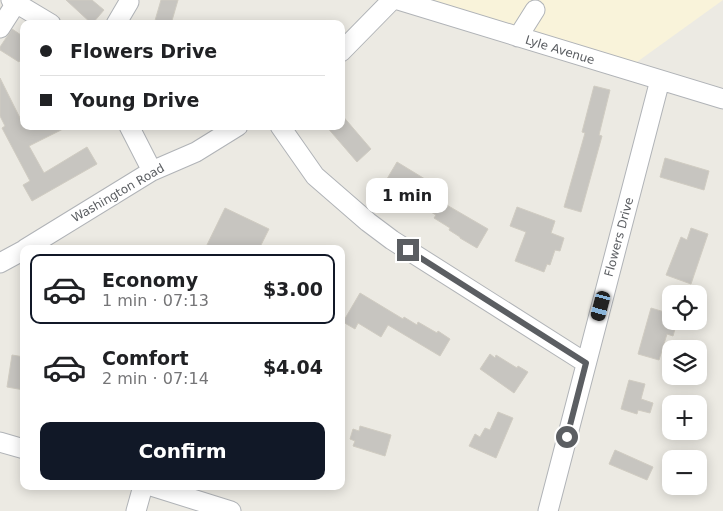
<!DOCTYPE html>
<html lang="en">
<head>
<meta charset="utf-8">
<style>
  :root { --surface:#fff; --page:#f6f6f6; --text:#202124; --muted:#757577; --line:#e0e0e0; --accent:#111827 }
  body { margin:0; font-family:"DejaVu Sans",sans-serif; background:var(--page); color:var(--text); height:100vh; display:flex; flex-direction:column; font-size:19px; white-space:nowrap }
  * { box-sizing:border-box; margin:0 }
  p { font-size:16px; color:var(--muted) }
  .icon { flex:none; width:28px; height:28px; fill:none; stroke:currentColor; stroke-width:2; stroke-linecap:round; stroke-linejoin:round }
  .map { position:relative; flex:1; overflow:hidden }
  .panel { position:absolute; left:20px; top:245px; width:325px; height:245px; display:flex; flex-direction:column; background:var(--surface); border-radius:10px; box-shadow:0 2px 12px #0003 }
  .panel>* { flex:none }
  .hud { position:absolute; left:20px; top:20px; width:325px; height:110px; border-radius:10px; box-shadow:0 2px 12px #0003; display:grid; align-content:center; height:110px; padding:0 20px; background:var(--surface) }
  .controls { position:absolute; left:662px; top:285px; display:grid; gap:10px }
  .controls a { display:grid; place-items:center; width:45px; height:45px; border-radius:10px; background:var(--surface); box-shadow:0 2px 12px #0003; font-size:25px }
  .end { position:absolute; width:22px; height:22px; margin:-11px; border:6px solid #5b5e62; background:#fff; box-shadow:0 0 0 2px #fff }
  .from { border-radius:50% }
  .bubble { position:absolute; height:35px; border-radius:10px; background:var(--surface); box-shadow:0 2px 12px #0003; font-size:16px; font-weight:800; line-height:35px; text-align:center }
  .car { position:absolute; width:15px; height:30px; margin:-15px -8px; border-radius:6px; box-shadow:0 0 4px 1px #0007; background:linear-gradient(#222 24%,#8ab4d8 0 40%,#222 0 76%,#8ab4d8 0 86%,#222 0) }
  .hud b { display:flex; align-items:center; gap:18px; height:48px; font-size:19px }
  .hud b+b { border-top:1px solid var(--line) }
  .hud i { width:12px; height:12px; background:var(--text) }
  ul { padding:9px 0 0; list-style:none }
  li { display:flex; align-items:center; gap:15px; height:70px; margin:0 10px 8px; padding:0 10px; border:2px solid transparent; border-radius:10px }
  li div { flex:1 }
  li b { display:block; font-size:19px }
  li em { font-style:normal; font-weight:800 }
  li.active { border-color:var(--accent) }
  li>.icon { width:45px; height:45px; stroke-width:1.5 }
  .button { display:flex; gap:10px; margin-top:auto; padding:10px 20px }
  .button a { flex:1; height:58px; border-radius:10px; background:var(--accent); color:#fff; font-size:20px; font-weight:800; line-height:58px; text-align:center }
  .map>svg:first-child { display:block }
  .commercial { fill:#f9f3da }
  .building { fill:#c7c5c0; stroke:#d0ccc2 }
  .lines { fill:none; stroke-linecap:round; stroke-linejoin:round }
  .minor-casing { stroke:#b0b3b7; stroke-width:21 }
  .minor { stroke:#fff; stroke-width:19 }
  .route { stroke:#5b5e62; stroke-width:6 }
  .labels { text-anchor:middle; stroke-width:4; stroke-linejoin:round; paint-order:stroke }
  .street-label { font-size:12px; fill:#5b5e62; stroke:#fff }
</style>
</head>
<body>
<div class="map">
<svg width="723" height="511" viewBox="0 0 723 511">
  <rect width="100%" height="100%" fill="#eceae3"/>
  <!-- commercial -->
  <path class="commercial" d="M398 0H723L623 72Z"/>
  <!-- building -->
  <path class="building" d="M66 0H92L104 10 92 24Z
    M161 0H178L171 24H154Z
    M12 29 24 37V55L19 62 0 50V47Z
    M0 78 24 126H69L29 146 44 173 87 147 97 164 32 201 23 185 30 181 2 128 5 126 0 116Z
    M594 86 610 90 599 135 602 136 581 212 564 207 585 133 582 132Z
    M341 114 371 149 357 162 326 126H341Z
    M665 158 709 171 704 190 660 177Z
    M397 162 438 187 433 197 488 229 477 248 460 238V237L449 230 450 228 434 218 436 215 384 184Z
    M517 207 555 221 551 233 564 238 560 251 555 250 550 265 547 264 544 272 515 261 526 232 510 226Z
    M225 208 269 229 259 249H205Z
    M691 228 708 234 691 284 666 275 681 237 687 240Z
    M360 293 403 319 404 317 417 325 418 322 437 333 438 331 450 339 440 356 388 325 381 337 358 323 355 329 343 322Z
    M651 308 671 314V321L677 322 673 336 667 334 659 360 638 354Z
    M490 354 495 358 496 355 517 368 518 366 528 372 514 393 480 369Z
    M12 355 24 357V390L7 387Z
    M629 380 645 384 641 399 653 403 650 413 638 410 637 414 621 409Z
    M498 412 513 418 496 458 469 446 475 434 480 437 485 428 490 430Z
    M360 426 391 435 385 456 353 446 355 441 350 439 353 429 359 431Z
    M615 450 653 467 647 480 609 464Z"/>
  <g class="lines">
    <defs>
      <path id="minor" d="M11 0 51 24
        M398 0 723 99
        M116 24 129 2
        M0 28 18 0
        M518 37 535 10
        M341 52 392 0
        M129 126 152 171
        M280 126 315 176 368 222 392 240 586 363
        M25 249 152 171 196 152 238 126
        M0 263 24 250
        M0 442 24 449
        M151 486 231 511
        M136 511 143 486
        M548 511 660 80"/>
    </defs>
    <!-- minor casing -->
    <use href="#minor" class="minor-casing"/>
    <!-- minor -->
    <use href="#minor" class="minor"/>
  </g>
  <g class="lines">
    <!-- route -->
    <path class="route" d="M408 250 586 363 567 437"/>
  </g>
  <g class="labels">
    <!-- street labels -->
    <g class="street-label">
      <text transform="translate(560 50) rotate(17)" y="4">Lyle Avenue</text>
      <text transform="translate(118 193) rotate(-30)" y="4">Washington Road</text>
      <text transform="translate(619 237) rotate(-75)" y="4">Flowers Drive</text>
    </g>
  </g>
</svg>
<div class="controls">
<a><svg class="icon" aria-label="locate" viewBox="0 0 24 24"><circle cx="12" cy="12" r="6"/><path d="M12 2v4M12 18v4M2 12h4M18 12h4"/></svg></a>
<a><svg class="icon" aria-label="layers" viewBox="0 0 24 24"><path d="M12 4l9 5-9 5-9-5zM3 14l9 5 9-5"/></svg></a>
<a>+</a>
<a>−</a>
</div>
<i class="end from" style="left:567px;top:437px"></i>
<i class="end" style="left:408px;top:250px"></i>
<div class="bubble" style="left:366px;top:178px;width:82px">1 min</div>
<i class="car" style="left:601px;top:306px;rotate:195deg"></i>
<div class="hud">
<b><i class="from"></i>Flowers Drive</b>
<b><i></i>Young Drive</b>
</div>
<section class="panel">
<ul>
<li class="active"><svg class="icon" aria-label="car" viewBox="0 0 24 24"><path d="M5 17H2v-5l4-1 3-4h7l3 4 3 1v5h-3M9 17h6M6 11h13"/><circle cx="7" cy="17" r="2"/><circle cx="17" cy="17" r="2"/></svg><div><b>Economy</b><p>1 min · 07:13</p></div><em>$3.00</em></li>
<li><svg class="icon" aria-label="car" viewBox="0 0 24 24"><path d="M5 17H2v-5l4-1 3-4h7l3 4 3 1v5h-3M9 17h6M6 11h13"/><circle cx="7" cy="17" r="2"/><circle cx="17" cy="17" r="2"/></svg><div><b>Comfort</b><p>2 min · 07:14</p></div><em>$4.04</em></li>
</ul>
<div class="button"><a>Confirm</a></div>
</section>
</div>
</body>
</html>
